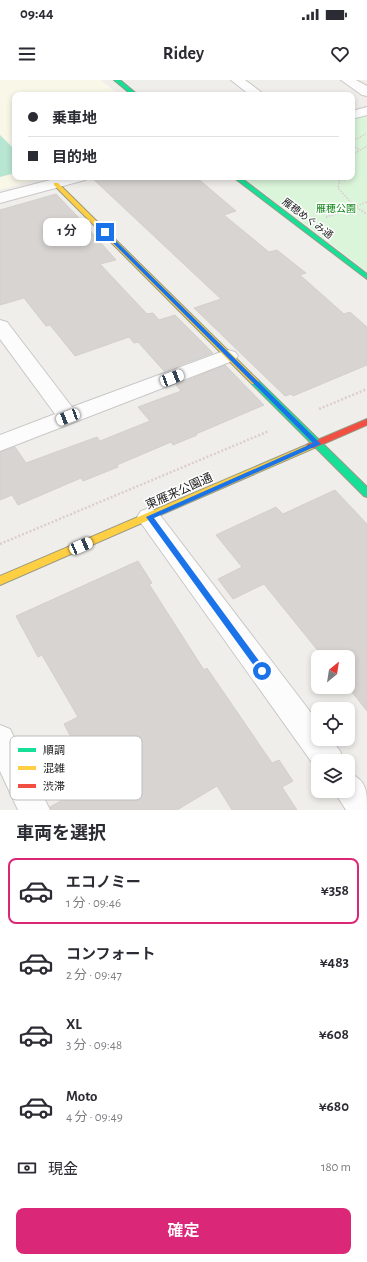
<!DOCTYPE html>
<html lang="ja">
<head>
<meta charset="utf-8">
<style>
  :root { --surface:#fff; --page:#f7f7f7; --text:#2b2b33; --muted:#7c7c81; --line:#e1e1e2; --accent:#db2777 }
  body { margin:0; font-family:"Alegreya Sans","Noto Sans JP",sans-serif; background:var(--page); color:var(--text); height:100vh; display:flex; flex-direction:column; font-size:15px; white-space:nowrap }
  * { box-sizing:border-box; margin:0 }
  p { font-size:13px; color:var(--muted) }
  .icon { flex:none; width:22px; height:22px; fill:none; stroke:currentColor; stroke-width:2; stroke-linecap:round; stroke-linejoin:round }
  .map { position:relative; height:730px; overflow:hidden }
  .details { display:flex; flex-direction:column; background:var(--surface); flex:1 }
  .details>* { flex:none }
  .banner { position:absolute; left:12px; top:12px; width:343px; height:88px; border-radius:8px; box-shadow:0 2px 6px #0003; display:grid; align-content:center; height:88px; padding:0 16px; background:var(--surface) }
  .needle { width:26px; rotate:30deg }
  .buttons { position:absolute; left:311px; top:570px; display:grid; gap:8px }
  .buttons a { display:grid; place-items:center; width:44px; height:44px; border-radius:8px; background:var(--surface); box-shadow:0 2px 6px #0003; font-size:20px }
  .end { position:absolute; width:18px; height:18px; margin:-9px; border:5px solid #1a73e8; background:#fff; box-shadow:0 0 0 2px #fff }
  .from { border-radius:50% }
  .bubble { position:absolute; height:28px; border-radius:8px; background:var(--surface); box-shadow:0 2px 6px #0003; font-size:13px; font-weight:600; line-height:28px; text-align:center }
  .car { position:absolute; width:12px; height:24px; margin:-12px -6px; border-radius:5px; box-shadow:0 0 3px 1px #0007; background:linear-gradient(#fff 24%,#345 0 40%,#fff 0 76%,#345 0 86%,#fff 0) }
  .banner b { display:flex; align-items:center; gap:14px; height:38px; font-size:15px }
  .banner b+b { border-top:1px solid var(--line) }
  .banner i { width:10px; height:10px; background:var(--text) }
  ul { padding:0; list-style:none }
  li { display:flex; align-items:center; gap:12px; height:66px; margin:0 8px 6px; padding:0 8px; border:2px solid transparent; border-radius:8px }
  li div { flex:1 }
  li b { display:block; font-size:15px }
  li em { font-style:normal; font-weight:600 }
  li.active { border-color:var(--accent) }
  li>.icon { width:36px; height:36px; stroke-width:1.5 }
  h2 { padding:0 16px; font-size:18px; line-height:48px }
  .pay { display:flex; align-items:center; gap:10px; height:44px; padding:0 16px; font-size:15px }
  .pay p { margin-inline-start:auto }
  .action { display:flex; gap:8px; margin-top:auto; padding:8px 16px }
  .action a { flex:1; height:46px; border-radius:8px; background:var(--accent); color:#fff; font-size:16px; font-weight:600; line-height:46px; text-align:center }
  .status { display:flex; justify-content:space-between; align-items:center; height:28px; padding:0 20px; background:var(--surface); direction:ltr }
  .status svg { height:11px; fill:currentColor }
  header { display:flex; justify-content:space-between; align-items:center; height:52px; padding:0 16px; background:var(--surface); font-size:18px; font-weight:600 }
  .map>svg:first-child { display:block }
  .education { fill:#f8f7e8 }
  .park { fill:#daf5da }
  .pitch { fill:#b7e6d2 }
  .building { fill:#d7d4d2; stroke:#d3d0cc }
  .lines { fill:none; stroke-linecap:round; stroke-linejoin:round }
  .street-casing { stroke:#c9c8c7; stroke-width:2 }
  .fast-casing { stroke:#999a82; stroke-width:2 }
  .slow-casing { stroke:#999a82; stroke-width:2 }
  .jam-casing { stroke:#999a82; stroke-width:2 }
  .path-far2 { stroke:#dccecd; stroke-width:1.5; stroke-dasharray:1.5 1.5; stroke-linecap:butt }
  .path-far1 { stroke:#dccecd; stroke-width:2; stroke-dasharray:1.5 1.5; stroke-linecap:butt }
  .path { stroke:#dccecd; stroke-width:2.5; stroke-dasharray:2 2; stroke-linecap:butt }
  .street { fill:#fdfcfc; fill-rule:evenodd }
  .fast { fill:#16e098; fill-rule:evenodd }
  .slow { fill:#ffcf43; fill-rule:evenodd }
  .jam { fill:#f24e42; fill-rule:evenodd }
  .route { fill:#1a73e8 }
  .labels { text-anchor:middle; stroke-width:3; stroke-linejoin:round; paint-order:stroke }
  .far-park-label { font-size:10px; fill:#0c8416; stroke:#fff }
  .far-street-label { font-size:10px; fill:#222; stroke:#fff }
  .street-label { font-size:12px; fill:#222; stroke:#fff }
  .key { fill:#fff; stroke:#bdbdbd; stroke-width:1 }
  .key-label { font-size:11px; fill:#222 }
</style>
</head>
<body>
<div class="status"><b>09:44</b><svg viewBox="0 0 49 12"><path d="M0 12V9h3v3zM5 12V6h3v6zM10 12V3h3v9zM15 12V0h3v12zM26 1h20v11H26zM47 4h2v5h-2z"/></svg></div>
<header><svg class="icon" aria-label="menu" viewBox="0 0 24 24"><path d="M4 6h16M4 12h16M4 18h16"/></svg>Ridey<svg class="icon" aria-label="heart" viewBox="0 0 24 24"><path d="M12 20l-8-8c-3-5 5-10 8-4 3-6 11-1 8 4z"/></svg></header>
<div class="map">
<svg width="367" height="730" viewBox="0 0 367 730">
  <rect width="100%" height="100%" fill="#f0eeeb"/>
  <!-- education -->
  <path class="education" d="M0 0H101L119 15H15V97H44L0 110Z"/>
  <!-- park -->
  <path class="park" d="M367 35V191L243 97H352V39Z"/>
  <!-- pitch -->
  <path class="pitch" d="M0 55 15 70V93L0 97Z"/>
  <!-- building -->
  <path class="building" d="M91 97H196L236 131 224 135 269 172 277 170 306 193 300 195 344 234 350 232 367 247V285L293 316 291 314 285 316 194 228 221 219Z
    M56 114 80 139 116 180 100 184 147 234 153 233 159 240 175 235 213 273 164 291 138 262 134 263 129 257 75 276 50 245 46 246 24 218 0 225V130Z
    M225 285 264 325 196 354 197 355 173 365 171 362 117 385 118 387 83 401 81 398 18 425 12 415 0 420V372L15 367 26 383 97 357 100 361 150 341 138 327 181 311 176 305Z
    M335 410 367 444V631L348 607V577H323L264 504 233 519 218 499 242 487 216 455 276 427 283 434Z
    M138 481 152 503 149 504 204 590 207 588 272 683 279 680 293 701 282 707 297 730H232L217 706 177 730H51L50 727 94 702 64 644 78 637 42 575 38 577 16 536Z"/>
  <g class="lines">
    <defs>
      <path id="street" d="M231 0H245L265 15H250Z
        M341 0H356L367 6V16L362 15Z
        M367 27V35L352 39V31Z
        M62 97H88L85 100 0 123V113Z
        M0 240 7 242 72 327 221 272 228 270 235 272 238 276 235 280 0 371V355L55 334 0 259Z
        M149 428 157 431 318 642V659H331L340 671 344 681H318V691L141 443 137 437 141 431Z
        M0 645 10 649 50 730H18L0 691Z
        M348 692C367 701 367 710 367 730H346L334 711H348Z"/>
      <path id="fast" d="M114 0H120L138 15H132Z
        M233 97H240L367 194V199Z
        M255 299 258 300 367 407V417L364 416 252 304 251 302Z"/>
      <path id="slow" d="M54 103H58L258 300 259 302 258 304H252L54 105Z
        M311 363 314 364 316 366 314 368 0 505V496Z"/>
      <path id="jam" d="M367 339V345L314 368H308L306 366 308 364Z"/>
    </defs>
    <!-- street casing -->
    <use href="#street" class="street-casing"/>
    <!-- fast casing -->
    <use href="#fast" class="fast-casing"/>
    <!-- slow casing -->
    <use href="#slow" class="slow-casing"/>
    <!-- jam casing -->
    <use href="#jam" class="jam-casing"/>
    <!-- path-far2 -->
    <path class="path-far2" d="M352 61 366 54
      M352 66 359 69
      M352 75 367 66
      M340 97 338 108 355 127
      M354 127 367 122"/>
    <!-- path-far1 -->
    <path class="path-far1" d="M354 126 367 134
      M326 137 357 126"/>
    <!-- path -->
    <path class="path" d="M319 329 367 309
      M0 464 269 351"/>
    <!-- street -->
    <use href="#street" class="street"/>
    <!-- fast -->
    <use href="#fast" class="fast"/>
    <!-- slow -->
    <use href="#slow" class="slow"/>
    <!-- jam -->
    <use href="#jam" class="jam"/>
  </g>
  <!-- route -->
  <path class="route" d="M103 151H106L321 364 154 438 265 589 267 591 262 595 260 594 146 437 313 363 103 153Z"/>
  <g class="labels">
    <!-- far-park labels -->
    <g class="far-park-label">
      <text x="336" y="132">雁穂公園</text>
    </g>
    <!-- far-street labels -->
    <g class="far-street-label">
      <text transform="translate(308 138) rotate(37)" y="4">雁穂めぐみ通</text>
    </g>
    <!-- street labels -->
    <g class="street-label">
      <text transform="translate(179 411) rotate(-24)" y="4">東雁来公園通</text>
    </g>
  </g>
  <!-- legend -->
  <rect x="10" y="656" width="132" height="64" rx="6" class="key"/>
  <rect x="18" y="668" width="18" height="4" fill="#16e098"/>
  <rect x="18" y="686" width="18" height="4" fill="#ffcf43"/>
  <rect x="18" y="704" width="18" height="4" fill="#f24e42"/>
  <g class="key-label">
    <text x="43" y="674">順調</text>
    <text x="43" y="692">混雑</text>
    <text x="43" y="710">渋滞</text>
  </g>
</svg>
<div class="buttons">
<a><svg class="needle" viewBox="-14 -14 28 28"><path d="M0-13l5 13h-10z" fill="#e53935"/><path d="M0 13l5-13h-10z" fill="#7c7c81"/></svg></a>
<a><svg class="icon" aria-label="locate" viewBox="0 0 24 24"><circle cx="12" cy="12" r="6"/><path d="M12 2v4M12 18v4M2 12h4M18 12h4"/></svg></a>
<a><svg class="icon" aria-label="layers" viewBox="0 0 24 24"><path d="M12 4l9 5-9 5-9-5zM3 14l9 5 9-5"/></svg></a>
</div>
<i class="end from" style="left:262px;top:591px"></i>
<i class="end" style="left:105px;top:152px"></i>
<div class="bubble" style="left:43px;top:138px;width:48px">1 分</div>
<i class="car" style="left:172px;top:298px;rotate:69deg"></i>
<i class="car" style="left:68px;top:337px;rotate:249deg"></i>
<i class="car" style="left:81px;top:466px;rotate:67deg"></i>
<div class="banner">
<b><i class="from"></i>乗車地</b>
<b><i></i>目的地</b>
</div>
</div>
<section class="details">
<h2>車両を選択</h2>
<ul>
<li class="active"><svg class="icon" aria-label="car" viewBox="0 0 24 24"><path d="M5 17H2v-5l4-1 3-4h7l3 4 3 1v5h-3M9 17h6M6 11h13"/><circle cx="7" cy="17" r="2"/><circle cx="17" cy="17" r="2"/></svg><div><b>エコノミー</b><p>1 分 · 09:46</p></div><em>¥358</em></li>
<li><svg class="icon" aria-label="car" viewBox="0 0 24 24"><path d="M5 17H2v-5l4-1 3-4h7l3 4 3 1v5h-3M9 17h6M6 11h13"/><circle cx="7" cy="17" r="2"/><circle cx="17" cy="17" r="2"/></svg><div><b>コンフォート</b><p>2 分 · 09:47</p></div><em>¥483</em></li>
<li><svg class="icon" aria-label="car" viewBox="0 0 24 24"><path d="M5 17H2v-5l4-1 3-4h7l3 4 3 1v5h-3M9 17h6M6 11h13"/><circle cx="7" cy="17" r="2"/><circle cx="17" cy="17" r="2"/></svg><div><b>XL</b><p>3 分 · 09:48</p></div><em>¥608</em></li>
<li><svg class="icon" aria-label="car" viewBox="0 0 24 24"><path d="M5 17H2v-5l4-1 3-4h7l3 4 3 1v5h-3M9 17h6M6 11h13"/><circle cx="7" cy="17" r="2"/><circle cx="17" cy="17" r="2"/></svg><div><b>Moto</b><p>4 分 · 09:49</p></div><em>¥680</em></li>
</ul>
<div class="pay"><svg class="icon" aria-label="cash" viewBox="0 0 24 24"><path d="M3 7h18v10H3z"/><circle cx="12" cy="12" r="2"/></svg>現金<p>180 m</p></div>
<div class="action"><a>確定</a></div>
</section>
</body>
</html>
